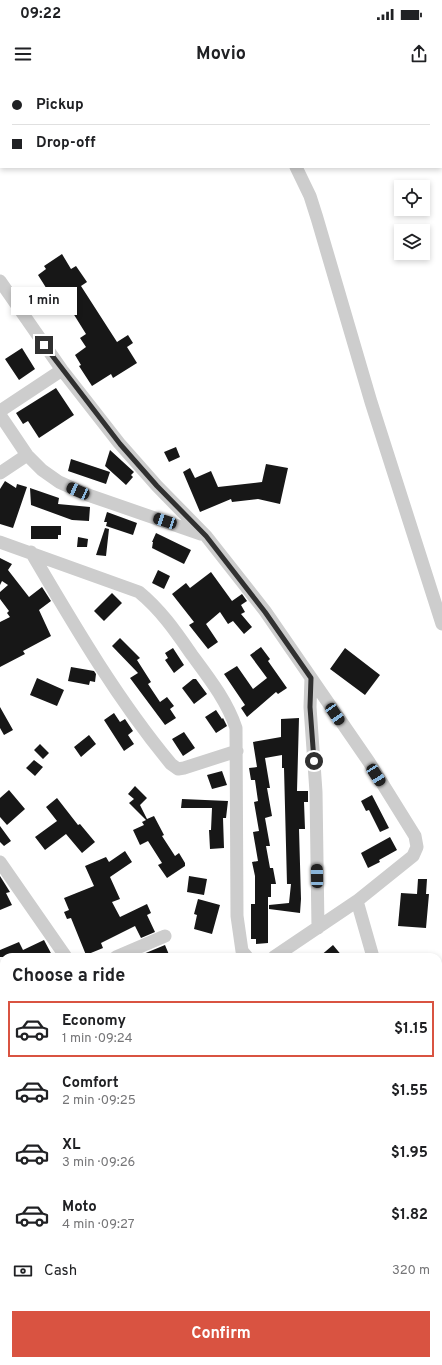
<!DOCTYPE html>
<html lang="en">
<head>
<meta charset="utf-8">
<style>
  :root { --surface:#fff; --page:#f2f2f2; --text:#202124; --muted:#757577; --line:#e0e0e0; --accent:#d95341 }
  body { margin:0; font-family:Overpass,sans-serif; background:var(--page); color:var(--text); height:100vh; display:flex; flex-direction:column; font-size:15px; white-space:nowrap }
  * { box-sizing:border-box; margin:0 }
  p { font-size:13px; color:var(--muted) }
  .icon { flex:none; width:22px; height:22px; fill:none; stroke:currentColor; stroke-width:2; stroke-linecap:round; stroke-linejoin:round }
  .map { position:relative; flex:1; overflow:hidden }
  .side { position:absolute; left:0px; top:873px; width:442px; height:412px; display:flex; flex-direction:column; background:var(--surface); border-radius:12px 12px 0 0; box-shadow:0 2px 6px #0003 }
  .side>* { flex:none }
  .hud { position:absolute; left:0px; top:0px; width:442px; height:88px; box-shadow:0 2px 6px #0003; display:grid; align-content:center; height:88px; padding:0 12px; background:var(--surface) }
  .fabs { position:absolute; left:394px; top:100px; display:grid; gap:8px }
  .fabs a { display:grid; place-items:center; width:36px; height:36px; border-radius:0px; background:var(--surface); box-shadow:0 2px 6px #0003; font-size:20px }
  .end { position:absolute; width:18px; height:18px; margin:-9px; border:5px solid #303030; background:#fff; box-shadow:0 0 0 2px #fff }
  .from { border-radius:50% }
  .bubble { position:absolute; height:28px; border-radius:0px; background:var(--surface); box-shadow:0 2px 6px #0003; font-size:13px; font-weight:700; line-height:28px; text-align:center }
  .car { position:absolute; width:12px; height:24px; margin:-12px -6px; border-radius:5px; box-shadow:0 0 3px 1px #0007; background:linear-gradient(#222 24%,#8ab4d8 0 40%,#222 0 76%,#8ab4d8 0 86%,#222 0) }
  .hud b { display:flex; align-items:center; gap:14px; height:38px; font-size:15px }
  .hud b+b { border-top:1px solid var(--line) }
  .hud i { width:10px; height:10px; background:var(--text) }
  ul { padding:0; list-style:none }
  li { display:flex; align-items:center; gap:12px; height:56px; margin:0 8px 6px; padding:0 4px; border:2px solid transparent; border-radius:0px }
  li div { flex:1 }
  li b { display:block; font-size:15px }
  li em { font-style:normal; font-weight:700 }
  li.on { border-color:var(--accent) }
  li>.icon { width:36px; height:36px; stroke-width:1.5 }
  h2 { padding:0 12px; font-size:18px; line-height:48px }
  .pay { display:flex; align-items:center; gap:10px; height:44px; padding:0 12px; font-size:15px }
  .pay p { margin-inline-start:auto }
  .button { display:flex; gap:8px; margin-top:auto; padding:8px 12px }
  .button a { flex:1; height:46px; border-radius:0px; background:var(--accent); color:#fff; font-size:16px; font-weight:700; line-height:46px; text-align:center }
  .status { display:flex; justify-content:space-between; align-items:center; height:28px; padding:0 20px; background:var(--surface); direction:ltr }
  .status svg { height:11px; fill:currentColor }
  header { display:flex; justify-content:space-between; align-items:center; height:52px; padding:0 12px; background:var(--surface); font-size:18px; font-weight:700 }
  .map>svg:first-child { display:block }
  .building { fill:#171717 }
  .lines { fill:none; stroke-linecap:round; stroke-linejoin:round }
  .minor { stroke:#cdcdcd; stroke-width:13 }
  .route { stroke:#303030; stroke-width:5 }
</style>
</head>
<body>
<div class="status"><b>09:22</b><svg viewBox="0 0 49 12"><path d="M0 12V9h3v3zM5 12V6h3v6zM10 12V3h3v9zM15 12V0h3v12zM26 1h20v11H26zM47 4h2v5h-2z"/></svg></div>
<header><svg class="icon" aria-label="menu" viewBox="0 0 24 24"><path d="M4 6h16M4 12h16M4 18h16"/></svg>Movio<svg class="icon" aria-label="share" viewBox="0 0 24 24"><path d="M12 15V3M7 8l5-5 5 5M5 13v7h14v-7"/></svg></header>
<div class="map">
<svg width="442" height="1285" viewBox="0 0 442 1285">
  <rect width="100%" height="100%" fill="#fff"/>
  <!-- building -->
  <path class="building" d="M62 174 71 189 76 186 87 202 81 206 117 262 128 255 133 263 127 267 137 283 113 298 111 294 92 306 79 286 81 285 75 275 86 267 80 258 86 254 63 217 55 222 38 195 46 189 44 186Z
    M22 268 35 289 19 300 5 279Z
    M56 308 74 335 39 358 28 341 23 344 16 333Z
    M176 367 180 377 169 382 164 372Z
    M110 370 134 392 131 395 133 397 126 405 105 386Z
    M71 379 110 392 106 404 68 391Z
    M266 384 288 388 280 424 258 419 232 422 231 419 200 432 183 392 190 388 195 398 211 391 218 407 262 402Z
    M5 401 16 408 17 404 27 407 13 448 0 444V409Z
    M30 408 59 418 58 424 90 427 89 441 72 440 31 425Z
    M107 432 137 443 133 455 106 446 107 442H104Z
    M31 446H61V455H58V459H31Z
    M105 448 109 449 106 476 96 475Z
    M156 453 191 470 184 484 152 468 153 462H152Z
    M78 457 88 459 87 467H77Z
    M0 478 12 484 8 490 29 517 42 507 51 521 39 530 51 556 23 571 25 574 0 587V542L10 537 7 533 9 531 0 519V512L8 505 2 501 0 505Z
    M158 490 170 496 164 509 152 503Z
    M211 492 232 521 242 514 247 521 241 525 245 532 241 534 252 547 244 554 233 541 228 544 220 532 206 544 218 562 208 569 189 545 194 542 172 514 186 503 190 508Z
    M112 513 122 523 104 541 94 531Z
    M120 558 140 578 137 580 151 602 148 604 160 622 167 617 174 626 170 629 176 638 165 645 130 598 138 593 112 566Z
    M261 567 270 579 268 581 287 608 278 614 276 612 247 637 241 628 245 625 224 594 237 586 253 609 267 598 250 575Z
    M173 568 184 585 174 593 165 580 168 578 165 573Z
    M345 568 380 595 365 615 330 589Z
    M71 587 94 591 96 594 95 602 90 601 89 605 68 601Z
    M37 598 64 610 57 626 30 615Z
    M193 599H196L207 614 194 624 182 608Z
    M0 627 13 650 4 655 0 648Z
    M216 630 222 639 223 638 227 646 216 653 205 637Z
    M114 633 120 642 125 639 133 651 128 655 134 664 124 671 104 640Z
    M299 638 297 711H308V722H304L305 749H299L301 819 300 833 269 829V825L289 823 291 804H287L284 688H282V675L265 678 270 708H267L272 736 265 738 270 766H266L270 788H273L276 804H271V817H268V863L256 864V859H251V824H255V796L252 782 258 781 253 752 259 751 254 722 258 721 255 700H251L249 688 257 687 253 662 281 657V639Z
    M184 652 195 668 183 676 172 659Z
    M89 655 96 664 81 677 74 667Z
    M40 664 49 673 43 679 34 670Z
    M34 680 43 687 35 696 26 688Z
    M222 691 227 705 212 709 207 695Z
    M135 706 147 718 140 725 147 739 154 736 164 755 162 756 175 776 179 773 185 783V786L167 798 158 785 162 783 148 761 140 765 133 750 144 745 142 742 146 740 129 723 134 719 128 714Z
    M9 710 25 729 7 745 0 737V718Z
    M372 715 389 748 380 752 369 730 366 731 361 721Z
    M57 718 78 745 80 744 95 762 82 773 66 754 45 770 35 757 57 741 46 727Z
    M182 719 228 721 226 738H223L224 768 210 769 209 750H211L212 728H181Z
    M0 746 11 761 4 766 0 762Z
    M390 757 397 770 379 780 380 782 368 788 361 773Z
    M125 771 132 782 110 797 120 819 112 822 120 837 147 824 151 833 147 835 155 852 141 858 135 846 101 863 103 868 86 875 71 838 67 839 64 832 69 830 64 818 94 806 85 786 106 777 109 782Z
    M0 796 10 812 6 813 12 825 0 830Z
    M189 796 207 799 204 815 187 812Z
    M418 799H427L426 814H429L426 848 398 846 401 813 417 814Z
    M198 819 220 825 212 854 194 849 197 835 194 834Z
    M44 860 53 877H0V870L19 862 23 870Z
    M165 865 170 877H136Z
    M333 865 343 877H319Z"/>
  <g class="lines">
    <!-- minor -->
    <path class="minor" d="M249 0 250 1
      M296 87 310 116 317 138 371 322 442 544
      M0 201 62 290 119 363 157 406 206 456 265 531 369 682 415 756 417 767 413 776 357 821 274 877
      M0 331 62 290
      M0 335 27 375 42 390 59 402 88 415 201 454
      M0 393 27 375
      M0 462 139 512C161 530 176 552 192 575 209 598 227 621 236 648L237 836 242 871 247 877
      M31 472C74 545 117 619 171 684L178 689 184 688 237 671
      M311 598 310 627 316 712 318 848
      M0 782 66 877
      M357 821 373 877
      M116 877 165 856
      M0 943H4
      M438 1059 442 1061
      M438 1160 442 1166
      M0 1238 4 1239
      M34 1281 36 1285
      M338 1281 341 1285
      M200 1285 205 1281"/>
  </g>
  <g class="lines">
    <!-- route -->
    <path class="route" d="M44 265 120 364 157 406 206 456 265 532 311 598 310 627 314 681"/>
  </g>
</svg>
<div class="fabs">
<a><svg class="icon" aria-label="locate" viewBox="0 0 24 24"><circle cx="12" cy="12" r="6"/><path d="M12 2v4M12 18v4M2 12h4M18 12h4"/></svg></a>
<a><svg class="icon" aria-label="layers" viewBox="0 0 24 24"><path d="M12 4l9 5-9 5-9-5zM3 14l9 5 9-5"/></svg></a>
</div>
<i class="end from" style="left:314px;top:681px"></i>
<i class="end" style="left:44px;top:265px"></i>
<div class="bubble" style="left:11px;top:207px;width:66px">1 min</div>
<i class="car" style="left:78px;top:411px;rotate:294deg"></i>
<i class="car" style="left:165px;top:441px;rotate:288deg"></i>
<i class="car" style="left:335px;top:634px;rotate:146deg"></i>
<i class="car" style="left:376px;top:695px;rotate:147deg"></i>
<i class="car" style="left:317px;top:796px;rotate:359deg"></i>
<div class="hud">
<b><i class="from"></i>Pickup</b>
<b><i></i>Drop-off</b>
</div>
<section class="side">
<h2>Choose a ride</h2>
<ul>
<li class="on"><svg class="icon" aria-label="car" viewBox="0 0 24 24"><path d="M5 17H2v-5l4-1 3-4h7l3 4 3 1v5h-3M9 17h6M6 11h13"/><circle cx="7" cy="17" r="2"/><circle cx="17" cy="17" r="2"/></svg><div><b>Economy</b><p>1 min · 09:24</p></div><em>$1.15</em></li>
<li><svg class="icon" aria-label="car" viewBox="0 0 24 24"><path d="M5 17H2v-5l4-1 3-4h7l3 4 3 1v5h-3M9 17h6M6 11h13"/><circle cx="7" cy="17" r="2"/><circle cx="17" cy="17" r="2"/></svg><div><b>Comfort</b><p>2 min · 09:25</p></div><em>$1.55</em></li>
<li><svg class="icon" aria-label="car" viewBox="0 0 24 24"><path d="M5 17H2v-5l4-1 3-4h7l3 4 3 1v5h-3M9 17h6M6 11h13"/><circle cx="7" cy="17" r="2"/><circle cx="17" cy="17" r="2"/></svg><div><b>XL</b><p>3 min · 09:26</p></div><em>$1.95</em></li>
<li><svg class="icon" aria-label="car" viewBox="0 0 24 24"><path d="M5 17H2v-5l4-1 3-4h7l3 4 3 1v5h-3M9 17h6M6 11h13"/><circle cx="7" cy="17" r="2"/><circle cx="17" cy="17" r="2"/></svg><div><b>Moto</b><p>4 min · 09:27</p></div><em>$1.82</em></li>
</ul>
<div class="pay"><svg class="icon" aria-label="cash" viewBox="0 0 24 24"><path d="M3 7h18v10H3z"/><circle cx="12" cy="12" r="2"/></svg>Cash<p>320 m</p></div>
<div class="button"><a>Confirm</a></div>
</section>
</div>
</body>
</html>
